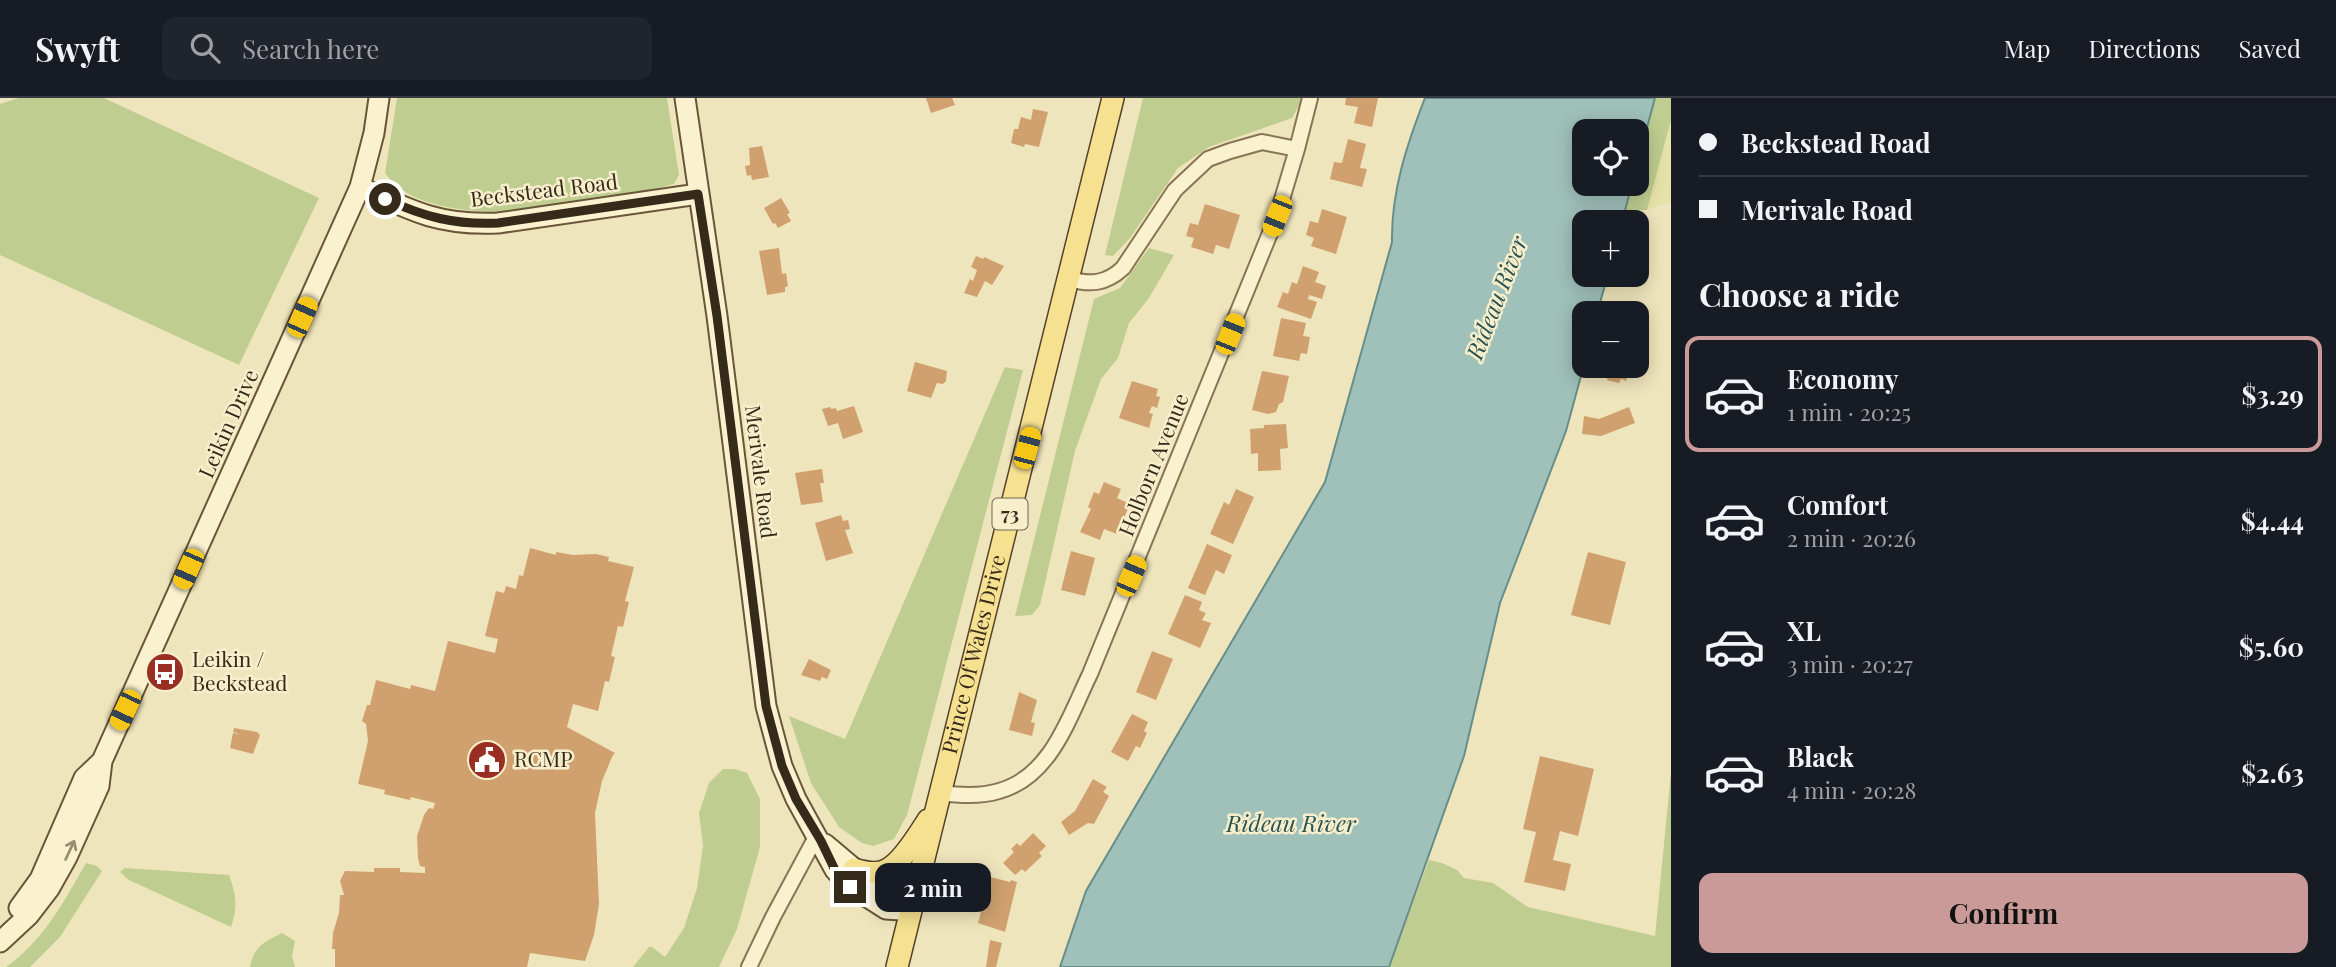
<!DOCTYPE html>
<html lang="en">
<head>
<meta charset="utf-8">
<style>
  :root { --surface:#171b24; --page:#20242c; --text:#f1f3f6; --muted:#9ea1a6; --line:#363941; --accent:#c99a97 }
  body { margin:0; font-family:"Playfair Display",serif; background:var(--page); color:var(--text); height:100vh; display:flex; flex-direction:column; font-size:26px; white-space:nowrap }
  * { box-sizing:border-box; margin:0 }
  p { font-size:23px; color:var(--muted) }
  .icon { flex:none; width:38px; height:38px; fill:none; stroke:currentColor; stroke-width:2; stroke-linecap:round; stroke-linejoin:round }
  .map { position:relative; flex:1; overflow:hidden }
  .side { display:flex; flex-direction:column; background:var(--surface); width:665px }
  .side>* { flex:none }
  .banner { display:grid; align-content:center; height:154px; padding:0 28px; background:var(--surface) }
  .tools { position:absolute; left:1572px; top:21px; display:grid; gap:14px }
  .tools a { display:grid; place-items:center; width:77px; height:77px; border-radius:14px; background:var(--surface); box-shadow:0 4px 18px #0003; font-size:35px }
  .end { position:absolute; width:32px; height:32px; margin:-16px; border:9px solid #362a1a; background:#fff; box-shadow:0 0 0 4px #fff }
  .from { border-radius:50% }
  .bubble { position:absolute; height:49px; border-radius:14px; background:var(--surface); box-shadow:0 4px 18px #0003; font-size:23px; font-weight:700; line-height:49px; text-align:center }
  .car { position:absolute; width:21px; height:42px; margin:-21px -10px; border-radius:9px; box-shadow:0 0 5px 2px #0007; background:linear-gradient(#f5c518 24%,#345 0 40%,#f5c518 0 76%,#345 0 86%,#f5c518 0) }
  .banner b { display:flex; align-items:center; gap:24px; height:66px; font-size:26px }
  .banner b+b { border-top:2px solid var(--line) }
  .banner i { width:18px; height:18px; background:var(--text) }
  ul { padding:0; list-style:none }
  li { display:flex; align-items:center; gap:21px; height:116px; margin:0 14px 10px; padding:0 14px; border:4px solid transparent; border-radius:14px }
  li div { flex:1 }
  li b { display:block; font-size:26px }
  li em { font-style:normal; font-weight:700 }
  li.on { border-color:var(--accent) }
  li>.icon { width:63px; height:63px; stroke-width:1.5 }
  h2 { padding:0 28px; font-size:32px; line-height:84px }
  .cta { display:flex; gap:14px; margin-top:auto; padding:14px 28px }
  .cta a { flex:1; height:80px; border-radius:14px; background:var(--accent); color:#111; font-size:28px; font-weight:700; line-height:80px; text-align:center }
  header { display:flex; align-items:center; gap:42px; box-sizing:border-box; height:98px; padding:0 35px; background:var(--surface); border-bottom:2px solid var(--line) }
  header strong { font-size:33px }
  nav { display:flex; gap:38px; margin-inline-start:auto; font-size:24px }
  .search { width:490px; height:63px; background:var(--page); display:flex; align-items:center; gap:18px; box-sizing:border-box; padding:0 24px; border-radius:14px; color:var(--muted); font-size:26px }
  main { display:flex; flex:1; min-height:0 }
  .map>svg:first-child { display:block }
  .farmland { fill:#e5e2a9 }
  .green { fill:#c0cd90 }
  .water { fill:#a0c0ba; stroke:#678e88; stroke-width:2 }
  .building { fill:#d0a16f }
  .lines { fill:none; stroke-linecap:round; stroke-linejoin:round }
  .street-casing { stroke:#877555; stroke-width:18 }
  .secondary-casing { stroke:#695638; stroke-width:23 }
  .primary-casing { stroke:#54422a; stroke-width:24 }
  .street { stroke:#faf2cf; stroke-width:14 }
  .secondary { stroke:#faf2cf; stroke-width:19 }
  .primary { stroke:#f6e190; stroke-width:21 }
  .oneway { stroke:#988e74 }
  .route { stroke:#362a1a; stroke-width:9 }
  .labels { text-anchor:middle; stroke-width:5; stroke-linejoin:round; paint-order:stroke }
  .shield { fill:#f7efcb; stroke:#70654f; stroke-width:2 }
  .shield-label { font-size:19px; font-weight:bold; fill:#362a1a }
  .street-label { font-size:21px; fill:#362a1a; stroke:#f7efcb }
  .poi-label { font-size:21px; fill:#362a1a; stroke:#f7efcb; text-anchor:start }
  .water-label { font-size:23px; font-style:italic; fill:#295456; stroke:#f7efcb }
</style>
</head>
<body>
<header>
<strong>Swyft</strong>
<div class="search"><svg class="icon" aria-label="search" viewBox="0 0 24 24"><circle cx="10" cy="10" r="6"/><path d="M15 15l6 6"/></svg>Search here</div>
<nav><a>Map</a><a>Directions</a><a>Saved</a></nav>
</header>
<main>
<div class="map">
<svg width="1671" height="869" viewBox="0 0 1671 869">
  <rect width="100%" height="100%" fill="#efe5bc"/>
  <!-- farmland -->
  <path class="farmland" d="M1671 22V104L1647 112Z"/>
  <!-- green -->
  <path class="green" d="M19 0H104L319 100 239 267 0 157V6Z
    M397 0H667L679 77 674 86 650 92 499 115C462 112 408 109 385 75Z
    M1143 0H1303L1292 20 1209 49 1178 70 1130 140 1113 158 1105 157Z
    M1655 0H1671V22L1647 112 1625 113 1632 86H1636V70Z
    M1149 150 1174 157 1149 200 1129 225 1118 260 1101 281 1075 353 1040 507 1032 517 1015 518 1094 201 1120 190Z
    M1005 269 1023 272 907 717 894 741 873 748 862 745 839 729 811 685 789 618 845 641Z
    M723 671H735L747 675 760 701V749L737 831 719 869H633L649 849H652L665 859 684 830 697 790 703 748 699 715 709 685Z
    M1671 674V869H1389L1429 762 1442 765 1457 772 1464 780 1493 785 1528 809 1655 838Z
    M86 765 97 768 102 773 60 839 30 869H6C43 843 64 804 86 765Z
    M125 770 229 777C236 796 238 809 231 829L129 782 120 774Z
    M282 835 295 843 292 858 295 869H250C254 848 264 844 282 835Z"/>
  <!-- water -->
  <path class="water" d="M1425 0H1655L1636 70V33H1584V86H1632L1622 124H1584V177H1608L1597 215H1584V267L1566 333 1500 505 1464 658 1389 869H1060L1086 793 1325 384 1392 144C1391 94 1407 46 1425 0Z"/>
  <!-- building -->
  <path class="building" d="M926 0H952L955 7 931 15Z
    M1346 0H1378L1372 29 1354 25 1358 9 1345 7Z
    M1033 11 1048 14 1039 49 1025 46 1024 49 1011 45 1014 31H1018L1021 19 1031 22Z
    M1348 41 1366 46 1360 70 1367 71 1362 89 1330 81 1334 64 1342 65Z
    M762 48 769 79 752 82 751 77 747 78 745 68 750 67 749 50Z
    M781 100 790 115 787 116 791 123 778 130 775 125 773 126 764 110Z
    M1205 106 1240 117 1229 151 1216 147 1213 156 1191 149 1194 140 1186 138 1190 125 1198 127Z
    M1322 111 1347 119 1336 156 1311 148 1314 140 1306 137 1310 123 1318 125Z
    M779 150 782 176 786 175 788 188 785 189V194L767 197 759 153Z
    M976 158 983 161 984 159 1004 168 992 187 985 183 977 199 964 195 970 181 973 183 977 172 971 169Z
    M1303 168 1319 174 1315 184 1326 188 1322 201 1309 197 1308 201 1317 204 1311 221 1277 209 1283 194 1288 196 1292 184 1297 186Z
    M1281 220 1306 225 1303 238 1310 239 1307 256 1301 255 1299 263 1273 258Z
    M1636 254 1640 255 1637 268 1641 269 1639 278 1635 277 1634 280 1628 278 1626 283 1621 281 1619 285 1607 282 1610 268H1637Z
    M915 264 947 273 946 283 943 286 937 285 931 300 907 293Z
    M1262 273 1289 278 1283 304 1279 306 1276 314 1268 316 1252 312Z
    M1132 283 1158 291 1156 298 1160 299 1157 310 1152 308 1149 315 1153 316 1149 330 1119 320Z
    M854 308 863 334 843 341 838 325 828 328 822 311 830 309 831 311 836 310 837 313Z
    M1629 309 1635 325 1601 338 1582 336 1584 318 1599 321Z
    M1286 326 1288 350 1280 351 1281 372 1258 373V355L1251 356 1250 331 1264 330V327Z
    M822 371 824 385H820L823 404 801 407 795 375Z
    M1104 384 1121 391 1117 400 1130 406 1117 436 1104 431 1100 442 1080 434 1091 411 1088 409 1094 394 1099 396Z
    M1236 391 1254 399 1233 446 1210 436 1224 404 1229 407Z
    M841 417 843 423 848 422 850 431 845 432 853 455 826 463 815 425Z
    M1207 446 1232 457 1224 476 1216 472 1205 497 1188 490Z
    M530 450 556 457V454L573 457 596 456 609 459 608 463 634 469 625 503 629 504 623 529 618 528 611 558 615 559 609 584 605 583 598 613 573 606 567 629 615 655 612 659 602 683 595 715 599 806 594 837 585 863 530 855 527 869H335V851H332L333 835 339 815 340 797H344L340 783 345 773 374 774V770H400V774L425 775V769L420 768 418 760 417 738 424 717 429 710 433 711 435 705 411 699 410 702 384 696 385 692 358 686 368 643 366 626 362 623 367 607H370L376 582 410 591 411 587 435 593 448 543 495 555 498 541 485 538 496 493 504 495 506 488 516 491 519 477 523 478Z
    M1071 453 1095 460 1085 498 1061 492Z
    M1588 454 1626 464 1610 527 1571 517Z
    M1185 497 1202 504 1199 512 1206 515 1202 522 1211 525 1200 550 1168 536Z
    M1152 553 1173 561 1156 602 1136 594Z
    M809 561 831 572 827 581 822 579 820 583 801 577Z
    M1019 594 1037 602 1031 624 1035 625 1032 638 1009 632Z
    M1132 616 1148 624 1144 633 1147 635 1140 650 1136 648 1128 663 1111 654Z
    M234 630 257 634 260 637 253 656 230 650 233 635 241 637 233 634Z
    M1540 658 1594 671 1578 738 1560 733 1553 762 1571 766 1565 793 1524 784 1536 734 1523 731Z
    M1093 681 1107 689 1103 694 1109 698 1094 726 1088 725 1069 737 1061 724 1075 713Z
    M1033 735 1046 748 1039 755 1042 758 1025 774 1022 771 1015 777 1003 765 1014 754 1011 751 1017 745 1020 748Z
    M990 779 1010 784 1011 782 1017 784 1005 834 978 825Z
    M990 842 1002 845 996 869H986Z"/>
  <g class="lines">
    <defs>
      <path id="street" d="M1069 181C1090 187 1106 186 1123 170L1175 92 1208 61 1230 53 1262 44 1297 51
        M938 695C958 697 980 699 999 693 1051 679 1069 619 1090 576L1277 118 1297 51 1310 0
        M749 869 773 819 817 737"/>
      <path id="secondary" d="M685 0 717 218 766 608 782 668 796 701 835 772 850 788 886 811 901 812 912 809
        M360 89C411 113 440 128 498 125L698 96
        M825 746 863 778 899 799 912 809
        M19 810 40 781 84 680 102 663
        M0 844 29 817 49 791 67 759 99 688 102 663 360 89 374 35 379 0"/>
      <g id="primary">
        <path d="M854 771C864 774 879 777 888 771 903 763 919 736 928 722"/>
        <path id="s1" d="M897 869C967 579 1042 290 1113 0"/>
      </g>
    </defs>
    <!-- street casing -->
    <use href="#street" class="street-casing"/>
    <!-- secondary casing -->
    <use href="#secondary" class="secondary-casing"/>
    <!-- primary casing -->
    <use href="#primary" class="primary-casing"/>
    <!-- street -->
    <use href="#street" class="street"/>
    <!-- secondary -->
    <use href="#secondary" class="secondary"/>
    <!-- primary -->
    <use href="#primary" class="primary"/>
  </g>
  <!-- one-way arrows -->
  <defs><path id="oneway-shaft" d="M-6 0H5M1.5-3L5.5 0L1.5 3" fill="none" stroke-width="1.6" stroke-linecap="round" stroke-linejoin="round" transform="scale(1.75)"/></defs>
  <use class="oneway" href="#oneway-shaft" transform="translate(70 752) rotate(-65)"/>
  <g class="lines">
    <!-- route -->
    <path class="route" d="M385 101C425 119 454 127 498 125L698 96 717 218 766 608 782 668 796 701 821 743 835 772 850 789"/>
  </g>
  <!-- icons -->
  <defs>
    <symbol id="bus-disc" viewBox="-11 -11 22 22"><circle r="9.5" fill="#992e22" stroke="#f7efcb"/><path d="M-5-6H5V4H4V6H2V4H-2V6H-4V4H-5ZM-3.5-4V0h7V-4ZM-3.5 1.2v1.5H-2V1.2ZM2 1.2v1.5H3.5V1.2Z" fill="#fff"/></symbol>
    <symbol id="civic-disc" viewBox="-11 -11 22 22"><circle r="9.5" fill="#992e22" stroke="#f7efcb"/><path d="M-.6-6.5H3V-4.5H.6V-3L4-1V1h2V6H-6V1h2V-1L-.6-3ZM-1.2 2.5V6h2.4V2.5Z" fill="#fff"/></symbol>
  </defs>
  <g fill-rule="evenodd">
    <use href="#bus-disc" x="143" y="552" width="44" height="44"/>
    <use href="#civic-disc" x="465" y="640" width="44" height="44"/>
  </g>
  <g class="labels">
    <!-- shield labels -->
    <rect class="shield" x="992.5" y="400.5" width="35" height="31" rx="5"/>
    <g class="shield-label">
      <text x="1010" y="423">73</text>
    </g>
    <!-- street labels -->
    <g class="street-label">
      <text transform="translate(544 93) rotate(-7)" y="7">Beckstead Road</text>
      <text transform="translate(229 326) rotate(-66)" y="7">Leikin Drive</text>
      <text transform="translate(1154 367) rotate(-68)" y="7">Holborn Avenue</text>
      <text transform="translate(760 374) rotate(83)" y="7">Merivale Road</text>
      <text dy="7" stroke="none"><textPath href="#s1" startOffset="322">Prince Of Wales Drive</textPath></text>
    </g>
    <!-- poi labels -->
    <g class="poi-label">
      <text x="192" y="569">Leikin /<tspan x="192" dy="24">Beckstead</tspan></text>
      <text x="514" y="669">RCMP</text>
    </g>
    <!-- water labels -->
    <g class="water-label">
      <text transform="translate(1497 200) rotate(-69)" y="8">Rideau River</text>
      <text x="1291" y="734">Rideau River</text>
    </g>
  </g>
</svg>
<div class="tools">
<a><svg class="icon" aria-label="locate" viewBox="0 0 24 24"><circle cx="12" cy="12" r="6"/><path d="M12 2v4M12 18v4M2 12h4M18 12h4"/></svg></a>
<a>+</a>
<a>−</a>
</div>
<i class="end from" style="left:385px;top:101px"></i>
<i class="end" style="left:850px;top:789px"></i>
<div class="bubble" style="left:875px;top:765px;width:116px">2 min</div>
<i class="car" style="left:1277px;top:118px;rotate:202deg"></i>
<i class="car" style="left:302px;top:219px;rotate:24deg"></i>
<i class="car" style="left:1230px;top:236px;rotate:22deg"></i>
<i class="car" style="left:1027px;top:350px;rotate:15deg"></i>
<i class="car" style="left:188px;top:471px;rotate:204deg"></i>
<i class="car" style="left:1131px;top:478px;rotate:23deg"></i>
<i class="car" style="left:125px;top:612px;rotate:205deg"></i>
</div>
<section class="side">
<div class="banner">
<b><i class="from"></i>Beckstead Road</b>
<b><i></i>Merivale Road</b>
</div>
<h2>Choose a ride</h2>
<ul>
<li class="on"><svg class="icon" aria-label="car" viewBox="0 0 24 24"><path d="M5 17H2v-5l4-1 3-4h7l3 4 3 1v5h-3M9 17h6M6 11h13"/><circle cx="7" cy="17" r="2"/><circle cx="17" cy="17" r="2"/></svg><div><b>Economy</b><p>1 min · 20:25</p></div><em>$3.29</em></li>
<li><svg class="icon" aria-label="car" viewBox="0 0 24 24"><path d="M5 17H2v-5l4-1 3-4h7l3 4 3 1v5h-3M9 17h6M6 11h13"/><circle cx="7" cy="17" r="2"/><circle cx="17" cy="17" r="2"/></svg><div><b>Comfort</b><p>2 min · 20:26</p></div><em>$4.44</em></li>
<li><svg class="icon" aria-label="car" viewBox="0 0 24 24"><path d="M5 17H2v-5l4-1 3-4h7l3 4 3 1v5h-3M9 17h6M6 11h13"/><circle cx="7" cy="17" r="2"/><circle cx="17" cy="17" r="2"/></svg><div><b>XL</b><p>3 min · 20:27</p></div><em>$5.60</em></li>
<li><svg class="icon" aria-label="car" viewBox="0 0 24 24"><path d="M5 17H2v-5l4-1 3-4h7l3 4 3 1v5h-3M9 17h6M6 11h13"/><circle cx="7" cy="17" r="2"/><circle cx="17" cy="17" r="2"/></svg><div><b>Black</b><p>4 min · 20:28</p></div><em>$2.63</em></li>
</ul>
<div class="cta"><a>Confirm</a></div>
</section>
</main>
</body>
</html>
